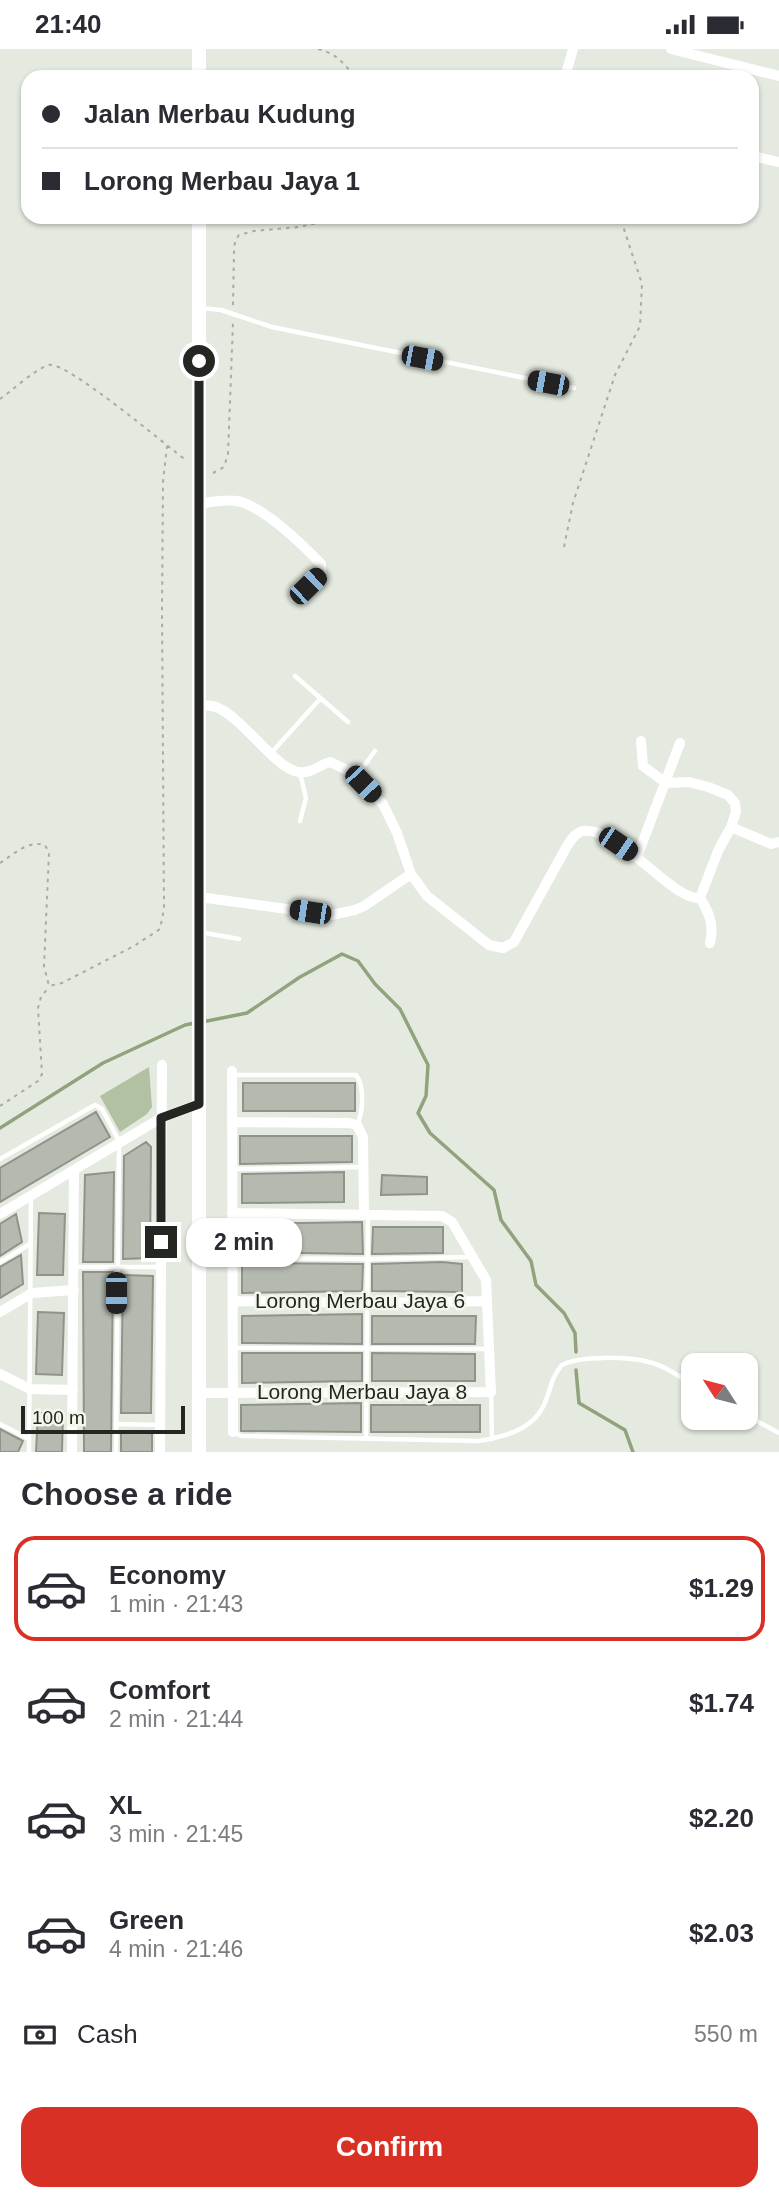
<!DOCTYPE html>
<html lang="en">
<head>
<meta charset="utf-8">
<style>
  :root { --surface:#fff; --page:#f2f2f3; --text:#2b2b33; --muted:#7c7c81; --line:#e1e1e2; --accent:#d93025 }
  body { margin:0; font-family:Helvetica,sans-serif; background:var(--page); color:var(--text); height:100vh; display:flex; flex-direction:column; font-size:26px; white-space:nowrap }
  * { box-sizing:border-box; margin:0 }
  p { font-size:23px; color:var(--muted) }
  .icon { flex:none; width:38px; height:38px; fill:none; stroke:currentColor; stroke-width:2; stroke-linecap:round; stroke-linejoin:round }
  .map { position:relative; height:1403px; overflow:hidden }
  .sheet { display:flex; flex-direction:column; background:var(--surface); flex:1 }
  .sheet>* { flex:none }
  .banner { position:absolute; left:21px; top:21px; width:738px; height:154px; border-radius:21px; box-shadow:0 2px 5px #0004; display:grid; align-content:center; height:154px; padding:0 21px; background:var(--surface) }
  .needle { width:46px; rotate:306deg }
  .buttons { position:absolute; left:681px; top:1304px; display:grid; gap:14px }
  .buttons a { display:grid; place-items:center; width:77px; height:77px; border-radius:14px; background:var(--surface); box-shadow:0 2px 5px #0004; font-size:35px }
  .scale { position:absolute; left:21px; bottom:18px; width:164px; box-sizing:border-box; padding-left:7px; border:4px solid #242622; border-top:0; font-size:19px; line-height:24px; white-space:nowrap; color:#242622; -webkit-text-stroke:5px #f2f7ec; paint-order:stroke }
  .end { position:absolute; width:32px; height:32px; margin:-16px; border:9px solid #242622; background:#fff; box-shadow:0 0 0 4px #fff }
  .from { border-radius:50% }
  .bubble { position:absolute; height:49px; border-radius:21px; background:var(--surface); box-shadow:0 2px 5px #0004; font-size:23px; font-weight:800; line-height:49px; text-align:center }
  .car { position:absolute; width:21px; height:42px; margin:-21px -10px; border-radius:9px; box-shadow:0 0 5px 2px #0007; background:linear-gradient(#222 24%,#8ab4d8 0 40%,#222 0 76%,#8ab4d8 0 86%,#222 0) }
  .banner b { display:flex; align-items:center; gap:24px; height:66px; font-size:26px }
  .banner b+b { border-top:2px solid var(--line) }
  .banner i { width:18px; height:18px; background:var(--text) }
  ul { padding:0; list-style:none }
  li { display:flex; align-items:center; gap:21px; height:105px; margin:0 14px 10px; padding:0 7px; border:4px solid transparent; border-radius:21px }
  li div { flex:1 }
  li b { display:block; font-size:26px }
  li em { font-style:normal; font-weight:800 }
  li.on { border-color:var(--accent) }
  li>.icon { width:63px; height:63px; stroke-width:1.5 }
  h2 { padding:0 21px; font-size:32px; line-height:84px }
  .pay { display:flex; align-items:center; gap:18px; height:77px; padding:0 21px; font-size:26px }
  .pay p { margin-inline-start:auto }
  .action { display:flex; gap:14px; margin-top:auto; padding:14px 21px }
  .action a { flex:1; height:80px; border-radius:21px; background:var(--accent); color:#fff; font-size:28px; font-weight:800; line-height:80px; text-align:center }
  .status { display:flex; justify-content:space-between; align-items:center; height:49px; padding:0 35px; background:var(--surface); direction:ltr }
  .status svg { height:19px; fill:currentColor }
  .map>svg:first-child { display:block }
  .green { fill:#b1c1a1 }
  .lines { fill:none; stroke-linecap:round; stroke-linejoin:round }
  .stream { stroke:#90a37d; stroke-width:3.5 }
  .building { fill:#b5bab0; stroke:#8f948a; stroke-width:2 }
  .path { stroke:#a8ada4; stroke-width:2; stroke-dasharray:3.5 5; stroke-linecap:butt }
  .lane { stroke:#fff; stroke-width:4.5 }
  .street { stroke:#fff; stroke-width:10 }
  .secondary { stroke:#fff; stroke-width:14 }
  .route { stroke:#242622; stroke-width:9 }
  .labels { text-anchor:middle; stroke-width:5; stroke-linejoin:round; paint-order:stroke }
  .street-label { font-size:21px; fill:#242622; stroke:#f2f7ec }
</style>
</head>
<body>
<div class="status"><b>21:40</b><svg viewBox="0 0 49 12"><path d="M0 12V9h3v3zM5 12V6h3v6zM10 12V3h3v9zM15 12V0h3v12zM26 1h20v11H26zM47 4h2v5h-2z"/></svg></div>
<div class="map">
<svg width="779" height="1403" viewBox="0 0 779 1403">
  <rect width="100%" height="100%" fill="#e4eadf"/>
  <!-- green -->
  <path class="green" d="M149 1018 152 1058 147 1065 120 1083 100 1047Z"/>
  <g class="lines">
    <!-- stream -->
    <path class="stream" d="M202 973 247 964 300 928 342 905 358 912 375 935 400 960 428 1016 426 1047 418 1064 430 1084 494 1141 501 1171 531 1212 536 1236 564 1264 575 1284 576 1303
      M0 1079 103 1014 185 976 195 974
      M576 1321 579 1354 625 1381 633 1403"/>
  </g>
  <!-- building -->
  <path class="building" d="M243 1034H355V1062H243Z
    M96 1063 110 1088 0 1153V1119Z
    M240 1087H352V1113L240 1115Z
    M146 1093 151 1098 150 1209 123 1210 124 1107Z
    M114 1123 113 1213H83L85 1126Z
    M344 1123V1153L242 1154V1125Z
    M382 1126 427 1128V1145L381 1146Z
    M39 1164 65 1165 63 1226H37Z
    M16 1165 22 1193 0 1207V1175Z
    M362 1173 363 1205 241 1203V1175Z
    M373 1178H443V1204L372 1205Z
    M21 1206 23 1235 0 1249V1218Z
    M442 1213 462 1215V1243L372 1242V1215Z
    M242 1214 363 1215 362 1242 242 1244Z
    M83 1223H113L111 1403H84Z
    M123 1226 153 1227 151 1364H121Z
    M38 1263 64 1264 62 1326 36 1325Z
    M362 1265V1295L242 1294V1267Z
    M372 1267H476L475 1295H372Z
    M242 1304H362V1332L242 1334Z
    M372 1304 475 1305V1332H372Z
    M361 1354V1383L241 1382V1356Z
    M371 1356H480V1383H371Z
    M38 1364H63L62 1403H36Z
    M0 1380 23 1392 18 1403H0Z
    M121 1383H152V1403H121Z"/>
  <g class="lines">
    <!-- path -->
    <path class="path" d="M318 0C343 7 341 16 358 28
      M233 256 234 204 235 192 239 186 254 182 299 178 345 168
      M0 350C13 341 35 320 49 316 65 311 167 397 187 412
      M213 424 224 418 228 405 233 273
      M564 498 573 454 615 326 640 277 642 235 620 168
      M0 814C14 805 28 791 45 796L49 804 44 917 49 937 62 934 134 897 160 880 164 860 162 561 163 433 167 397
      M0 1057 38 1032 42 1025 38 959 41 948 49 938"/>
    <!-- lane -->
    <path class="lane" d="M200 259 221 261 272 278 574 339
      M295 627 348 673
      M272 703 320 650
      M300 724 306 749 300 772
      M356 728 375 702
      M200 883 239 890
      M233 1026H356C365 1037 363 1064 357 1076
      M0 1110 95 1056 102 1060 119 1092 116 1403
      M232 1120 363 1118
      M233 1209 367 1210 473 1208
      M0 1213 30 1195
      M75 1218H160
      M234 1299 487 1300
      M491 1343 492 1390
      M746 1366 779 1384
      M0 1375 29 1390
      M116 1375 160 1376
      M233 1383 241 1387 478 1392C505 1388 536 1380 546 1351 551 1338 552 1327 562 1316 580 1306 629 1308 649 1313 665 1317 679 1327 693 1336
      M366 1389 368 1166
      M29 1403 31 1148"/>
    <!-- street -->
    <path class="street" d="M671 0 779 27
      M565 28 573 0
      M752 107 779 113
      M198 455C210 453 224 450 237 452 263 457 303 496 321 515V524L295 549
      M199 656C204 657 211 656 216 658 244 669 275 720 299 723 311 725 319 716 330 713L347 721 383 755 397 784 411 825 427 847 489 896 503 899 514 893 567 797C571 791 575 784 583 782 619 777 672 852 700 849
      M641 692 643 717 666 734 689 733 708 738 728 746 735 754 736 763 731 778 718 802 700 849
      M731 778 771 795 779 793
      M637 808 680 694
      M199 848 331 866 355 861 364 857 411 825
      M700 849C710 865 714 876 710 894
      M232 1022 233 1383
      M232 1073 349 1074 357 1076 363 1088 364 1166
      M0 1165 161 1069 199 1055
      M233 1252 367 1254 487 1252
      M0 1263 32 1244 74 1241
      M0 1325 30 1340 73 1341
      M200 1344 491 1343 486 1231 452 1173 442 1167 232 1164
      M72 1403 74 1121
      M160 1403 162 1016"/>
    <!-- secondary -->
    <path class="secondary" d="M199 0V28
      M199 1403V168"/>
  </g>
  <g class="lines">
    <!-- route -->
    <path class="route" d="M161 1193V1069L199 1055V312"/>
  </g>
  <g class="labels">
    <!-- street labels -->
    <g class="street-label">
      <text x="360" y="1259">Lorong Merbau Jaya 6</text>
      <text x="362" y="1350">Lorong Merbau Jaya 8</text>
    </g>
  </g>
</svg>
<div class="buttons">
<a><svg class="needle" viewBox="-14 -14 28 28"><path d="M0-13l5 13h-10z" fill="#e53935"/><path d="M0 13l5-13h-10z" fill="#7c7c81"/></svg></a>
</div>
<div class="scale">100 m</div>
<i class="end from" style="left:199px;top:312px"></i>
<i class="end" style="left:161px;top:1193px"></i>
<div class="bubble" style="left:186px;top:1169px;width:116px">2 min</div>
<i class="car" style="left:422px;top:309px;rotate:101deg"></i>
<i class="car" style="left:548px;top:334px;rotate:281deg"></i>
<i class="car" style="left:308px;top:537px;rotate:46deg"></i>
<i class="car" style="left:363px;top:735px;rotate:136deg"></i>
<i class="car" style="left:618px;top:795px;rotate:124deg"></i>
<i class="car" style="left:310px;top:863px;rotate:279deg"></i>
<i class="car" style="left:116px;top:1244px;rotate:180deg"></i>
<div class="banner">
<b><i class="from"></i>Jalan Merbau Kudung</b>
<b><i></i>Lorong Merbau Jaya 1</b>
</div>
</div>
<section class="sheet">
<h2>Choose a ride</h2>
<ul>
<li class="on"><svg class="icon" aria-label="car" viewBox="0 0 24 24"><path d="M5 17H2v-5l4-1 3-4h7l3 4 3 1v5h-3M9 17h6M6 11h13"/><circle cx="7" cy="17" r="2"/><circle cx="17" cy="17" r="2"/></svg><div><b>Economy</b><p>1 min · 21:43</p></div><em>$1.29</em></li>
<li><svg class="icon" aria-label="car" viewBox="0 0 24 24"><path d="M5 17H2v-5l4-1 3-4h7l3 4 3 1v5h-3M9 17h6M6 11h13"/><circle cx="7" cy="17" r="2"/><circle cx="17" cy="17" r="2"/></svg><div><b>Comfort</b><p>2 min · 21:44</p></div><em>$1.74</em></li>
<li><svg class="icon" aria-label="car" viewBox="0 0 24 24"><path d="M5 17H2v-5l4-1 3-4h7l3 4 3 1v5h-3M9 17h6M6 11h13"/><circle cx="7" cy="17" r="2"/><circle cx="17" cy="17" r="2"/></svg><div><b>XL</b><p>3 min · 21:45</p></div><em>$2.20</em></li>
<li><svg class="icon" aria-label="car" viewBox="0 0 24 24"><path d="M5 17H2v-5l4-1 3-4h7l3 4 3 1v5h-3M9 17h6M6 11h13"/><circle cx="7" cy="17" r="2"/><circle cx="17" cy="17" r="2"/></svg><div><b>Green</b><p>4 min · 21:46</p></div><em>$2.03</em></li>
</ul>
<div class="pay"><svg class="icon" aria-label="cash" viewBox="0 0 24 24"><path d="M3 7h18v10H3z"/><circle cx="12" cy="12" r="2"/></svg>Cash<p>550 m</p></div>
<div class="action"><a>Confirm</a></div>
</section>
</body>
</html>
